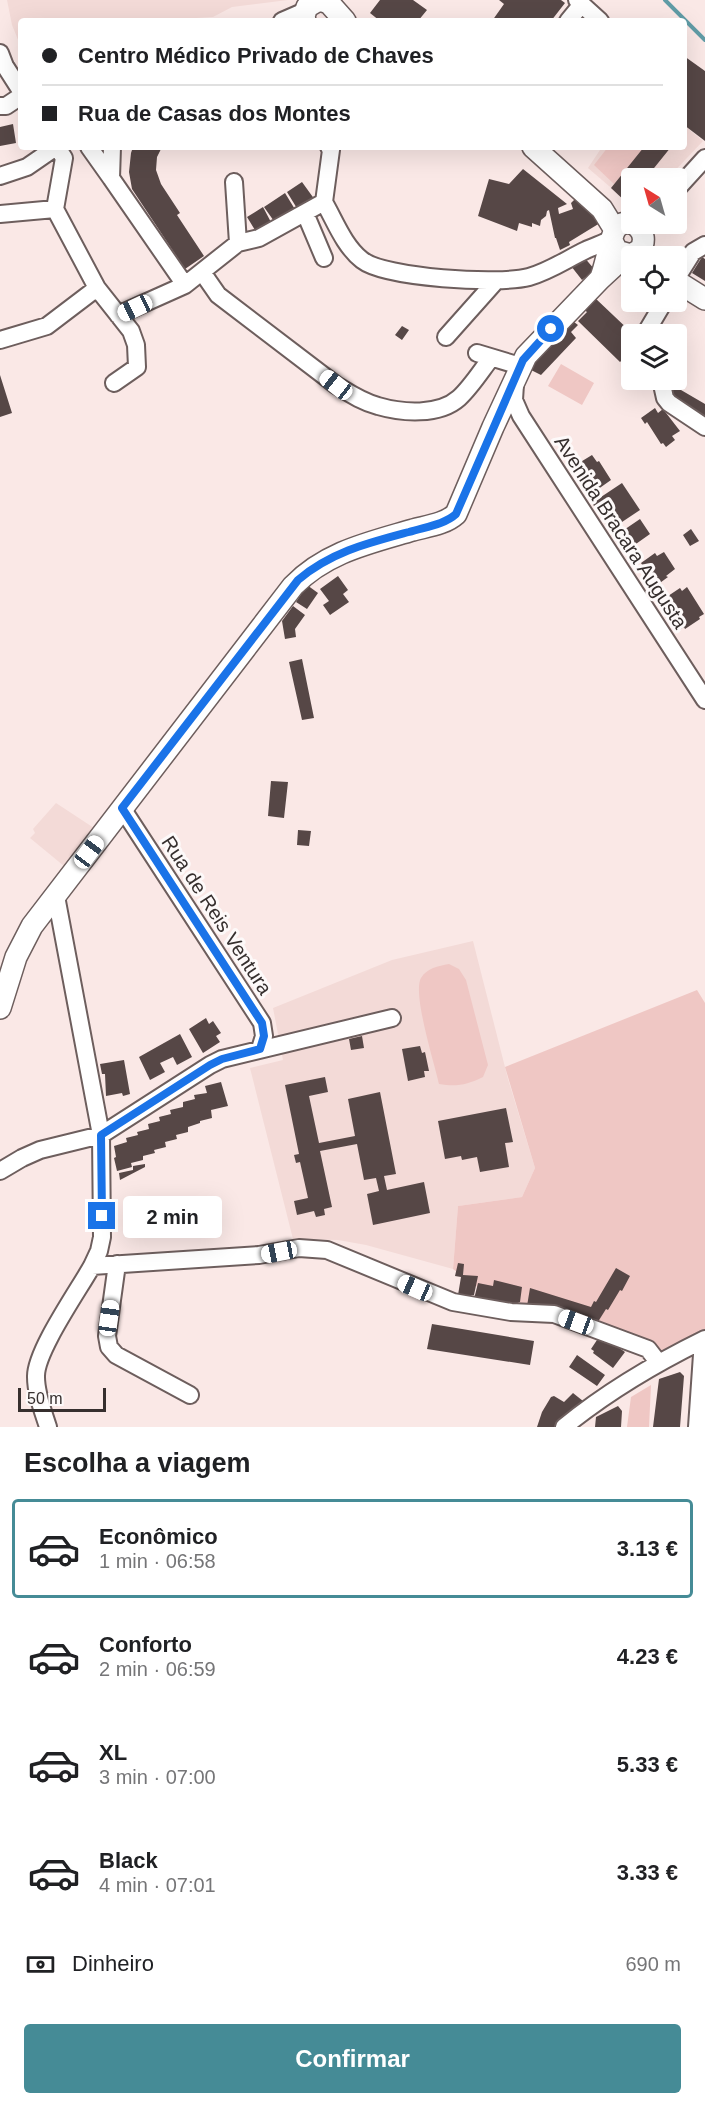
<!DOCTYPE html>
<html lang="pt">
<head>
<meta charset="utf-8">
<style>
  :root { --surface:#fff; --page:#f2f2f2; --text:#202124; --muted:#757577; --line:#e0e0e0; --accent:#458b96 }
  body { margin:0; font-family:Helvetica,sans-serif; background:var(--page); color:var(--text); height:100vh; display:flex; flex-direction:column; font-size:22px; white-space:nowrap }
  * { box-sizing:border-box; margin:0 }
  p { font-size:20px; color:var(--muted) }
  .icon { flex:none; width:33px; height:33px; fill:none; stroke:currentColor; stroke-width:2; stroke-linecap:round; stroke-linejoin:round }
  .map { position:relative; height:1427px; overflow:hidden }
  .panel { display:flex; flex-direction:column; background:var(--surface); flex:1 }
  .panel>* { flex:none }
  .hud { position:absolute; left:18px; top:18px; width:669px; height:132px; border-radius:6px; box-shadow:0 6px 24px #0002; display:grid; align-content:center; height:132px; padding:0 24px; background:var(--surface) }
  .needle { width:39px; rotate:323deg }
  .tools { position:absolute; left:621px; top:168px; display:grid; gap:12px }
  .tools a { display:grid; place-items:center; width:66px; height:66px; border-radius:6px; background:var(--surface); box-shadow:0 6px 24px #0002; font-size:30px }
  .scale { position:absolute; left:18px; bottom:15px; width:88px; box-sizing:border-box; padding-left:6px; border:3px solid #362f2e; border-top:0; font-size:16px; line-height:21px; white-space:nowrap; color:#362f2e; -webkit-text-stroke:4px #fdf9f9; paint-order:stroke }
  .end { position:absolute; width:27px; height:27px; margin:-14px; border:8px solid #1a73e8; background:#fff; box-shadow:0 0 0 3px #fff }
  .from { border-radius:50% }
  .bubble { position:absolute; height:42px; border-radius:6px; background:var(--surface); box-shadow:0 6px 24px #0002; font-size:20px; font-weight:800; line-height:42px; text-align:center }
  .car { position:absolute; width:18px; height:36px; margin:-18px -9px; border-radius:8px; box-shadow:0 0 4px 2px #0007; background:linear-gradient(#fff 24%,#345 0 40%,#fff 0 76%,#345 0 86%,#fff 0) }
  .hud b { display:flex; align-items:center; gap:21px; height:57px; font-size:22px }
  .hud b+b { border-top:2px solid var(--line) }
  .hud i { width:15px; height:15px; background:var(--text) }
  ul { padding:0; list-style:none }
  li { display:flex; align-items:center; gap:18px; height:99px; margin:0 12px 9px; padding:0 12px; border:3px solid transparent; border-radius:6px }
  li div { flex:1 }
  li b { display:block; font-size:22px }
  li em { font-style:normal; font-weight:800 }
  li.selected { border-color:var(--accent) }
  li>.icon { width:54px; height:54px; stroke-width:1.5 }
  h2 { padding:0 24px; font-size:27px; line-height:72px }
  .pay { display:flex; align-items:center; gap:15px; height:66px; padding:0 24px; font-size:22px }
  .pay p { margin-inline-start:auto }
  .action { display:flex; gap:12px; margin-top:auto; padding:12px 24px }
  .action a { flex:1; height:69px; border-radius:6px; background:var(--accent); color:#fff; font-size:24px; font-weight:800; line-height:69px; text-align:center }
  .map>svg:first-child { display:block }
  .built { fill:#f3dad7 }
  .green { fill:#efc7c4 }
  .lines { fill:none; stroke-linecap:round; stroke-linejoin:round }
  .stream { stroke:#609ca6; stroke-width:4 }
  .building { fill:#564746 }
  .minor-casing { stroke:#6d5e5d; stroke-width:20 }
  .major-casing { stroke:#6d5e5d; stroke-width:24 }
  .minor { stroke:#fff; stroke-width:16 }
  .major { stroke:#fff; stroke-width:21 }
  .route { stroke:#1a73e8; stroke-width:8 }
  .labels { text-anchor:middle; stroke-width:6; stroke-linejoin:round; paint-order:stroke }
  .street-label { font-size:20px; fill:#362f2e; stroke:#fdf9f9 }
</style>
</head>
<body>
<div class="map">
<svg width="705" height="1427" viewBox="0 0 705 1427">
  <rect width="100%" height="100%" fill="#fae8e6"/>
  <!-- built -->
  <path class="built" d="M7 0H288L232 7 213 17 147 21H21V47L12 25Z
    M684 96 697 107 686 127 703 141 668 178H632L630 204 588 168 602 147H684Z
    M56 803 94 828 76 853 64 866 30 838 35 833 33 829Z
    M473 941 508 1079 535 1168 522 1197 458 1206 453 1269 366 1245 338 1240 293 1239 250 1068 283 1060 273 1008 392 960Z"/>
  <!-- green -->
  <path class="green" d="M608 147H645L614 184 594 165Z
    M561 364 594 383 582 405 548 386Z
    M449 964 459 969 466 980 488 1065 483 1077C467 1085 456 1087 439 1084 435 1065 412 993 421 978 427 968 438 966 449 964Z
    M697 990 705 1003V1329L659 1352 611 1329 511 1312 453 1269 458 1206 522 1197 535 1168 505 1067Z
    M651 1385 649 1427H627L631 1397Z"/>
  <g class="lines">
    <!-- stream -->
    <path class="stream" d="M665 0 705 40"/>
  </g>
  <!-- building -->
  <path class="building" d="M380 0H413L427 10 418 21H380L370 13Z
    M499 0H561L565 3 551 21H492L504 4Z
    M684 56 705 71V141L684 125Z
    M13 124 16 143 0 146V127Z
    M133 147H162L157 157 156 170 161 184 180 213 177 215 204 256 185 269 132 189 129 172 131 153Z
    M644 147H671L646 178H632V197L627 203 611 188Z
    M523 169 567 204 558 208 559 214 573 209 571 203 576 198 600 223 569 242 570 245 560 250 556 238H555L549 210 547 211 546 216 541 220 540 226 532 223V227L519 223 517 231 478 216 489 179 509 184Z
    M302 182 315 200 298 210 287 192Z
    M285 193 296 211 276 224 264 207Z
    M263 207 273 226 258 235 247 217Z
    M583 256 595 270 582 280 571 266Z
    M702 257 705 259V281L692 273Z
    M594 297 633 334H632V350L620 362 578 321 587 312 583 309Z
    M574 322 578 325 571 332 576 338 541 375 529 369Z
    M402 326 409 330 402 340 395 335Z
    M0 375 12 413 0 417Z
    M665 380H675L677 385 682 387 681 390 705 404V417L669 397Z
    M655 408 658 413 663 409 680 431 672 436 675 440 666 447 663 443 661 444 647 422 645 424 641 418Z
    M592 455 597 462 599 461 611 480 594 492 581 471 578 472 574 466Z
    M622 483 640 510 610 530 592 503Z
    M640 519 650 534 626 551 615 536Z
    M691 529 699 541 690 546 683 535Z
    M664 552 675 569 666 576 668 577 653 588 643 573 646 571 641 563 655 553 657 556Z
    M338 576 348 590 343 594 349 602 330 615 323 605 329 601 320 589Z
    M307 585 318 593 307 609 296 602Z
    M687 587 704 614 699 617 700 619 685 629 684 627 679 630 662 604 666 600 665 598 680 588 682 591Z
    M293 606 305 615 295 629 296 637 285 639 282 621Z
    M302 659 314 718 302 720 289 662Z
    M271 781 288 782 284 818 268 816Z
    M298 830 311 831 309 846 297 845Z
    M206 1018 209 1024 213 1021 221 1033 216 1036 220 1042 203 1053 189 1029Z
    M180 1034 192 1057 177 1065 173 1057 160 1063 165 1072 150 1080 139 1057Z
    M362 1036 364 1048 351 1050 349 1039Z
    M420 1046 422 1053 425 1052 429 1071H424L425 1077 408 1081 402 1049Z
    M124 1060 130 1094 123 1096 122 1093 106 1096 105 1074H102L100 1064Z
    M325 1077 328 1092 309 1096 319 1143 355 1136 348 1099 380 1092 396 1174 384 1176 387 1190 424 1182 430 1213 373 1225 367 1194 379 1191 376 1178 364 1180 357 1144 320 1151 332 1207 324 1209 325 1215 316 1217 314 1211 297 1215 294 1201 308 1198 300 1162 296 1163 294 1155 299 1154 285 1085Z
    M221 1082 228 1106 211 1110 212 1118 200 1121V1123L188 1127V1132L176 1135 177 1139 165 1142 166 1147 154 1150 155 1153 143 1156V1160L131 1163 132 1167 117 1171 114 1158 116 1157 114 1146 127 1142 126 1138 138 1135 137 1132 149 1129 148 1124 160 1121 159 1117 171 1114 170 1110 183 1107V1102L195 1099 194 1095 207 1093 205 1086Z
    M506 1108 513 1142 505 1143 509 1167 480 1172 477 1157 462 1160 461 1156 445 1159 438 1121Z
    M145 1164V1167L120 1180 119 1173 133 1170V1166Z
    M458 1263 464 1264 463 1275 478 1276 474 1295H458L461 1277 455 1276Z
    M616 1268 630 1276 622 1291 620 1290 608 1310 606 1309 596 1325 527 1306 530 1288 591 1307 594 1301 596 1302Z
    M494 1280 522 1287 520 1302 507 1307 474 1299 478 1283 493 1286Z
    M432 1324 534 1341 530 1365 427 1349Z
    M599 1337H603L625 1352 613 1368 593 1353 594 1351 591 1349Z
    M577 1355 605 1375 597 1386 569 1367Z
    M680 1372 684 1376 680 1427H653L659 1379Z
    M573 1393 583 1401 558 1425 556 1427H537L542 1412 551 1397 554 1396 564 1402Z
    M618 1406 622 1411 621 1427H595L596 1417Z"/>
  <g class="lines">
    <defs>
      <path id="minor" d="M577 0 600 21
        M282 21 305 11
        M568 21 582 4
        M0 53 5 66 21 91
        M0 106H6L21 96
        M57 147 64 158 55 209 97 288 131 331 136 345 137 367 114 383
        M89 147 111 178
        M112 147 111 178 185 285
        M0 176 27 167 56 147
        M234 182 238 243
        M676 190 705 158
        M324 202C335 221 344 246 362 260 385 278 499 285 529 277 550 271 567 259 586 250 595 246 604 243 612 239
        M324 202 331 150 329 147
        M305 213 324 258
        M0 214 55 209
        M202 272 218 295 336 385C349 393 362 402 378 406 402 413 439 416 459 398 471 387 481 371 491 358
        M676 279 693 252 705 245
        M118 315 185 285 238 243 259 238 324 202
        M648 334V329L664 302
        M446 337 495 282
        M0 340 47 326 97 288
        M477 353 520 366
        M661 380 665 398 669 403 705 427
        M515 384 514 400 521 416 705 700
        M122 808 262 1023 264 1036 260 1049
        M0 1171 22 1158 40 1150 101 1135 210 1065 222 1059 392 1018
        M117 1264 107 1336 109 1347 116 1355 190 1395
        M92 1266 259 1255 299 1248 327 1250 453 1302 511 1312 554 1314 648 1349 658 1362
        M48 1427C43 1411 36 1394 36 1377 35 1352 78 1291 92 1266L99 1251 102 1237 101 1135 56 896
        M564 1427C608 1391 654 1364 705 1339
        M697 1427 703 1340"/>
      <path id="major" d="M320 0 329 3 345 21
        M305 21 304 16 307 7 319 0
        M533 147 602 209 615 230
        M601 277C606 266 611 233 617 227 632 214 651 233 640 250L631 255 617 251 612 241
        M676 281 705 299
        M0 1008 16 957 32 926 293 586C326 552 369 543 413 530 428 526 445 524 456 514L493 427 526 356 600 279 626 255"/>
    </defs>
    <!-- minor casing -->
    <use href="#minor" class="minor-casing"/>
    <!-- major casing -->
    <use href="#major" class="major-casing"/>
    <!-- minor -->
    <use href="#minor" class="minor"/>
    <!-- major -->
    <use href="#major" class="major"/>
  </g>
  <g class="lines">
    <!-- route -->
    <path class="route" d="M102 1216 101 1135 210 1065 222 1059 260 1049 264 1036 262 1023 122 808 298 580C331 552 368 543 409 532 424 527 444 525 456 514L523 360 551 329"/>
  </g>
  <g class="labels">
    <!-- street labels -->
    <g class="street-label">
      <text transform="translate(621 532) rotate(57)" y="7">Avenida Bracara Augusta</text>
      <text transform="translate(217 915) rotate(57)" y="7">Rua de Reis Ventura</text>
    </g>
  </g>
</svg>
<div class="tools">
<a><svg class="needle" viewBox="-14 -14 28 28"><path d="M0-13l5 13h-10z" fill="#e53935"/><path d="M0 13l5-13h-10z" fill="#757577"/></svg></a>
<a><svg class="icon" aria-label="locate" viewBox="0 0 24 24"><circle cx="12" cy="12" r="6"/><path d="M12 2v4M12 18v4M2 12h4M18 12h4"/></svg></a>
<a><svg class="icon" aria-label="layers" viewBox="0 0 24 24"><path d="M12 4l9 5-9 5-9-5zM3 14l9 5 9-5"/></svg></a>
</div>
<div class="scale">50 m</div>
<i class="end from" style="left:551px;top:329px"></i>
<i class="end" style="left:102px;top:1216px"></i>
<div class="bubble" style="left:123px;top:1196px;width:99px">2 min</div>
<i class="car" style="left:135px;top:308px;rotate:245deg"></i>
<i class="car" style="left:336px;top:385px;rotate:308deg"></i>
<i class="car" style="left:89px;top:852px;rotate:37deg"></i>
<i class="car" style="left:279px;top:1252px;rotate:259deg"></i>
<i class="car" style="left:415px;top:1288px;rotate:294deg"></i>
<i class="car" style="left:109px;top:1318px;rotate:8deg"></i>
<i class="car" style="left:576px;top:1322px;rotate:290deg"></i>
<div class="hud">
<b><i class="from"></i>Centro Médico Privado de Chaves</b>
<b><i></i>Rua de Casas dos Montes</b>
</div>
</div>
<section class="panel">
<h2>Escolha a viagem</h2>
<ul>
<li class="selected"><svg class="icon" aria-label="car" viewBox="0 0 24 24"><path d="M5 17H2v-5l4-1 3-4h7l3 4 3 1v5h-3M9 17h6M6 11h13"/><circle cx="7" cy="17" r="2"/><circle cx="17" cy="17" r="2"/></svg><div><b>Econômico</b><p>1 min · 06:58</p></div><em>3.13 €</em></li>
<li><svg class="icon" aria-label="car" viewBox="0 0 24 24"><path d="M5 17H2v-5l4-1 3-4h7l3 4 3 1v5h-3M9 17h6M6 11h13"/><circle cx="7" cy="17" r="2"/><circle cx="17" cy="17" r="2"/></svg><div><b>Conforto</b><p>2 min · 06:59</p></div><em>4.23 €</em></li>
<li><svg class="icon" aria-label="car" viewBox="0 0 24 24"><path d="M5 17H2v-5l4-1 3-4h7l3 4 3 1v5h-3M9 17h6M6 11h13"/><circle cx="7" cy="17" r="2"/><circle cx="17" cy="17" r="2"/></svg><div><b>XL</b><p>3 min · 07:00</p></div><em>5.33 €</em></li>
<li><svg class="icon" aria-label="car" viewBox="0 0 24 24"><path d="M5 17H2v-5l4-1 3-4h7l3 4 3 1v5h-3M9 17h6M6 11h13"/><circle cx="7" cy="17" r="2"/><circle cx="17" cy="17" r="2"/></svg><div><b>Black</b><p>4 min · 07:01</p></div><em>3.33 €</em></li>
</ul>
<div class="pay"><svg class="icon" aria-label="cash" viewBox="0 0 24 24"><path d="M3 7h18v10H3z"/><circle cx="12" cy="12" r="2"/></svg>Dinheiro<p>690 m</p></div>
<div class="action"><a>Confirmar</a></div>
</section>
</body>
</html>
